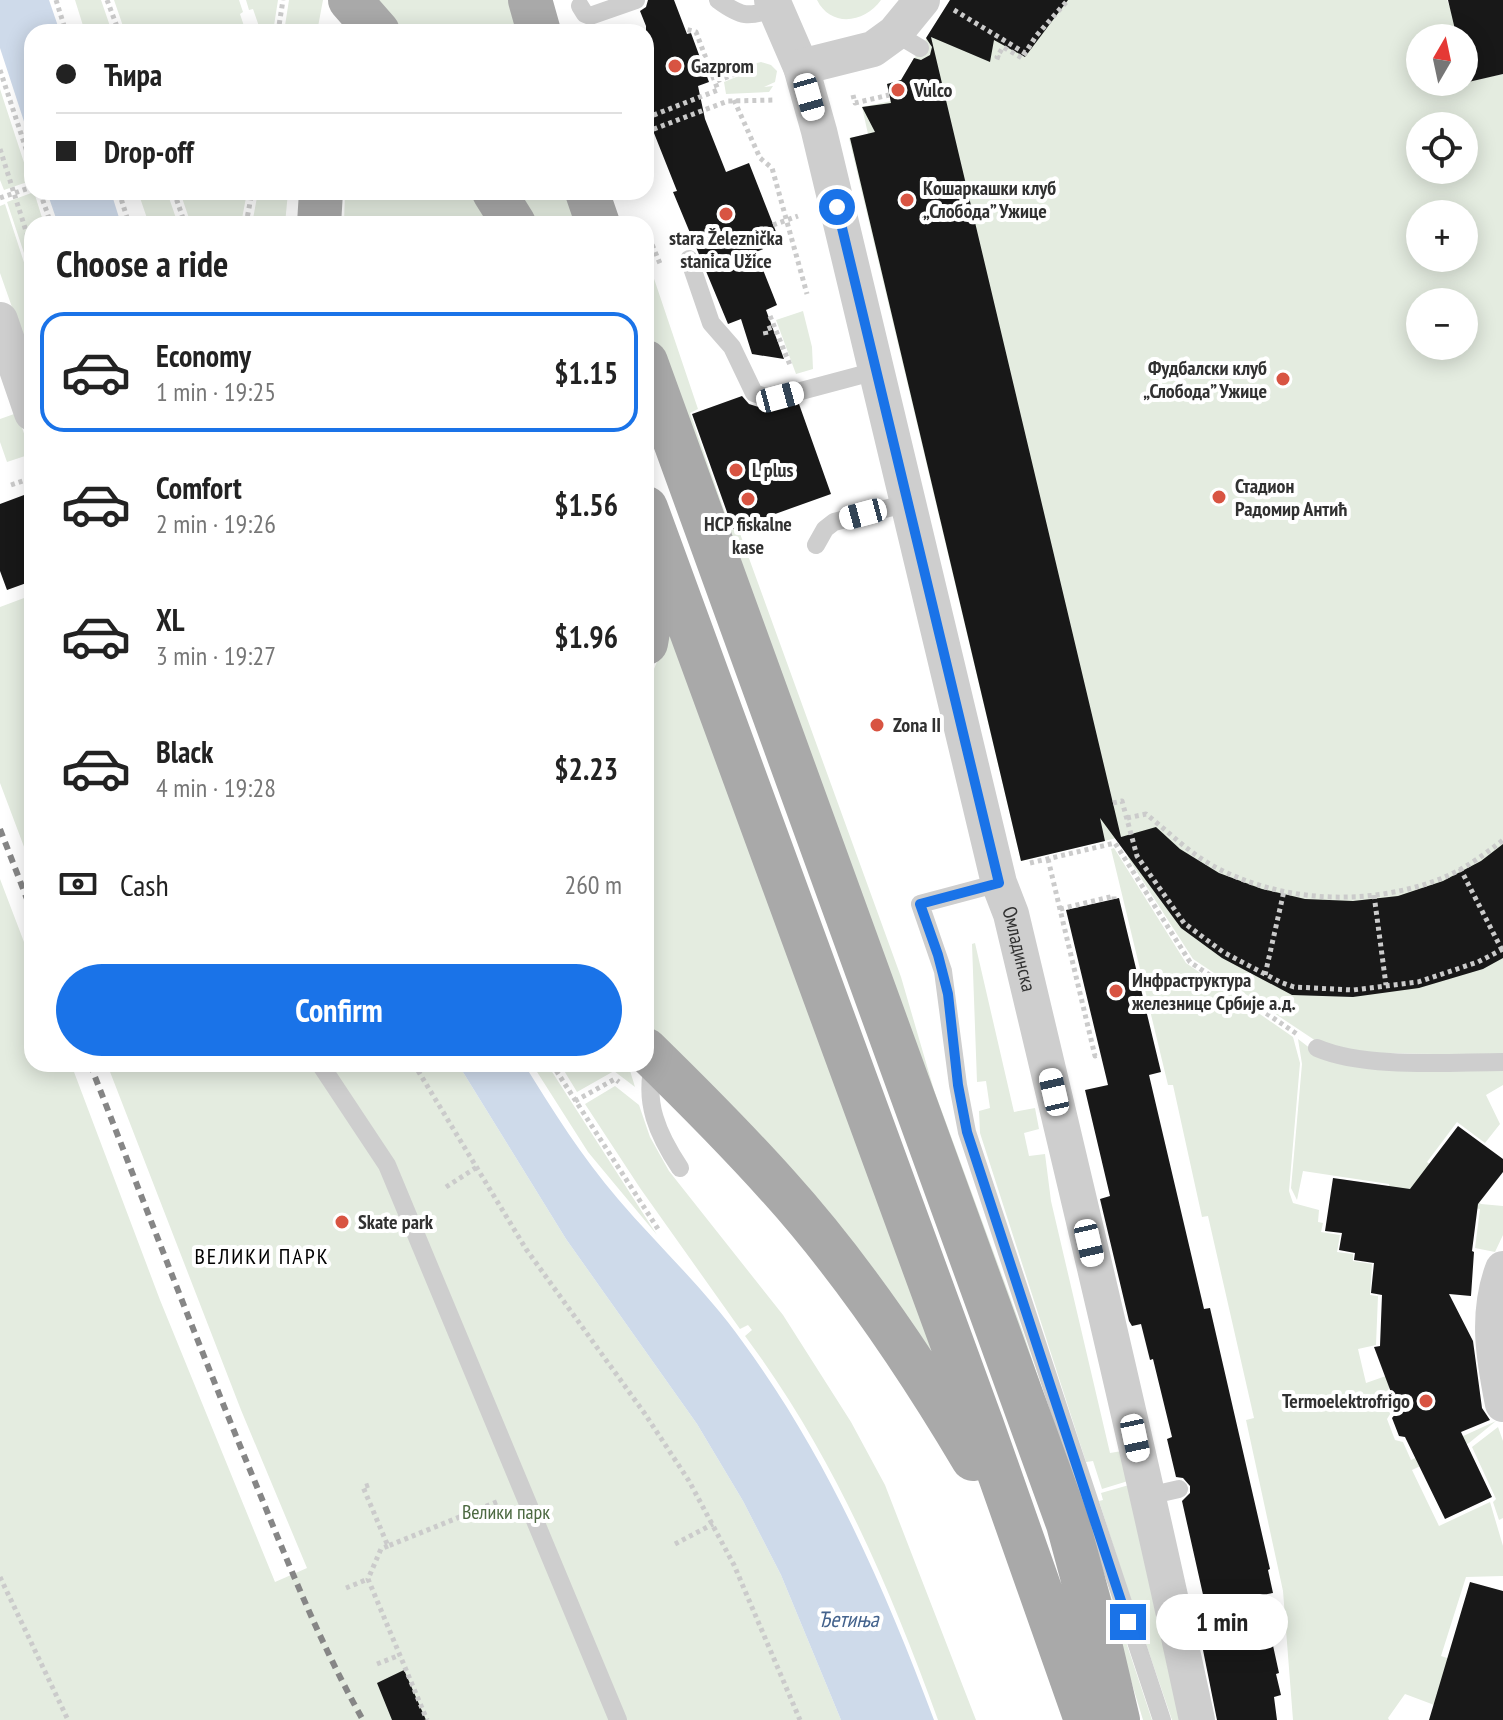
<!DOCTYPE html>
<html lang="en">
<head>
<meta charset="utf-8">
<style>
  :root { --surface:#fff; --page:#f2f2f2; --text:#222; --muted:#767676; --line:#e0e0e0; --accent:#1a73e8 }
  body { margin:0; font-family:"PT Sans Narrow",sans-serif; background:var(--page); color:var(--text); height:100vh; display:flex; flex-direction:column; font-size:30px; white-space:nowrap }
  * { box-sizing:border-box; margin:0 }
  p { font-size:26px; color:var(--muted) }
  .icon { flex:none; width:44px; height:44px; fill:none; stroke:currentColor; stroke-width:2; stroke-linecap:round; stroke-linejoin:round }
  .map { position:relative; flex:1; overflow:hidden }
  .sheet { position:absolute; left:24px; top:216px; width:630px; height:856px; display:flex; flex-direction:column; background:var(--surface); border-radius:24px; box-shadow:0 4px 20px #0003 }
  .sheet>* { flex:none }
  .top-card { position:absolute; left:24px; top:24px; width:630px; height:176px; border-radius:24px; box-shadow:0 4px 20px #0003; display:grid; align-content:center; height:176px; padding:0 32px; background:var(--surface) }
  .needle { width:52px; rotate:9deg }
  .buttons { position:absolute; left:1406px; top:24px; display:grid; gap:16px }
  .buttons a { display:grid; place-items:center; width:72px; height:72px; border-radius:50%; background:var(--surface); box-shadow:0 4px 20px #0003; font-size:40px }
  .end { position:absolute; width:36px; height:36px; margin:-18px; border:10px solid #1a73e8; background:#fff; box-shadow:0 0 0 4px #fff }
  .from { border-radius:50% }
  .bubble { position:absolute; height:56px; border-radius:28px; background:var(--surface); box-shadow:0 4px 20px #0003; font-size:26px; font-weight:800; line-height:56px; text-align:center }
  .car { position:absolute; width:24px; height:48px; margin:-24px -12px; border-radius:10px; box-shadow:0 0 6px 2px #0007; background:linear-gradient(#fff 24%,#345 0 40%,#fff 0 76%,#345 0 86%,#fff 0) }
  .top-card b { display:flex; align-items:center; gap:28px; height:76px; font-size:30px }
  .top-card b+b { border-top:2px solid var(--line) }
  .top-card i { width:20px; height:20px; background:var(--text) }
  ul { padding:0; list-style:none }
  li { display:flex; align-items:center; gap:24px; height:120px; margin:0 16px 12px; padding:0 16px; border:4px solid transparent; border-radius:24px }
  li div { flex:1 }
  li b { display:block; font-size:30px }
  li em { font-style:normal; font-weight:800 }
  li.on { border-color:var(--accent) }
  li>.icon { width:72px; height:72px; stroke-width:1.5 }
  h2 { padding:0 32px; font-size:36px; line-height:96px }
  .pay { display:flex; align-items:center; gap:20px; height:88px; padding:0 32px; font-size:30px }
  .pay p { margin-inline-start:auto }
  .action { display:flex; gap:16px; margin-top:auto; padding:16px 32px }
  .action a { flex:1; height:92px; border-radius:48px; background:var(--accent); color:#fff; font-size:32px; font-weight:800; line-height:92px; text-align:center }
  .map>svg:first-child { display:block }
  .green { fill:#e4ece0; fill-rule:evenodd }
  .water { fill:#cedaea }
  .building { fill:#181818 }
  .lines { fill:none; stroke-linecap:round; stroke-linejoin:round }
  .path { stroke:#cbcbcb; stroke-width:5; stroke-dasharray:4 4; stroke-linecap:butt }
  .service { stroke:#cecece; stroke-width:18 }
  .minor { stroke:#cecece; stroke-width:36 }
  .primary { stroke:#a9a9a9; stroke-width:44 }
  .rail { stroke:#868686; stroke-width:6; stroke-dasharray:8 6; stroke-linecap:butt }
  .primary-bridge { stroke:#a9a9a9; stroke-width:44 }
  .route { stroke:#1a73e8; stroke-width:10 }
  .poi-dot { fill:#d85442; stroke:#fff; stroke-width:3 }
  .labels { text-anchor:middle; stroke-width:8; stroke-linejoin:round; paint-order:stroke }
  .poi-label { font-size:20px; font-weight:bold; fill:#313131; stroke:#fff; text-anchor:start }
  .street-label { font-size:20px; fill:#313131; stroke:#fff }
  .park-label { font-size:20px; fill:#4c6941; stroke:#fff }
  .neighbourhood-label { font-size:22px; letter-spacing:2px; fill:#000; stroke:#fff }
  .water-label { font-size:22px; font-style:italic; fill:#44638d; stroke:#fff }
</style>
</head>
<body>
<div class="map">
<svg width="1503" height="1720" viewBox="0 0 1503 1720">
  <rect width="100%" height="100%" fill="#fff"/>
  <!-- green -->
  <path class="green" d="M75 0H101L112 32H85Z
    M114 0H239L243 12 240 14 246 32H125Z
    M246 0H278L273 32H261L253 9 249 10Z
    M289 0H323L317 32H284Z
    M378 0H510L520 32H371Z
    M817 0H881C865 23 831 28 817 0Z
    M950 0H1447L1459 31 1457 38H1420V82H1464L1503 74V1055L1366 1053 1319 1043 1193 959 1128 858 1125 836 1021 861 849 138 868 134 862 107 891 101 887 84 901 80ZM1420 126H1464V170H1420ZM1420 214H1464V258H1420ZM1420 302H1464V346H1420Z
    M761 62 771 65 777 71 775 82 764 87 773 86 769 92 726 94 724 82 748 72 750 76 757 74 753 64Z
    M0 89 30 181 4 190 0 180Z
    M34 192 44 224H32V277L7 202Z
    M138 192H167L178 224H149Z
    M180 192H247L241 224H191Z
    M258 192H288L285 224H252Z
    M345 192H571L581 224H344Z
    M5 204 32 287V364L0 273V206Z
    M646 255 698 409 690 413 731 530 738 528 901 977 934 1090 1024 1335 1152 1720H1143L1108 1605 646 318Z
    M803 311 812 347 813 369 796 374 776 320Z
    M17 413 31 454 7 462 0 442V419Z
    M32 595V868L0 783V607Z
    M669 633 937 1357 646 1031V688Z
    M1114 848 1186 963 1293 1037 1300 1063 1289 1191 1293 1203 1319 1210 1318 1222 1323 1223 1321 1232 1340 1235 1337 1252 1353 1254V1261L1372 1264 1370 1295 1378 1296 1376 1345 1358 1349 1366 1383 1437 1358 1395 1377 1386 1394 1392 1411 1387 1419 1395 1440 1403 1442 1411 1460 1496 1421 1469 1443 1412 1470 1439 1526 1490 1502 1503 1546V1576L1466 1577 1441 1656 1453 1660 1445 1709 1405 1694 1388 1718 1389 1720H1293L1283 1591 1246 1420 1254 1418 1208 1216 1202 1217 1173 1085H1168L1111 849Z
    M0 879 32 963V1064H71L160 1300 275 1582 307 1568 241 1410 107 1064H458L566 1239 697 1424 743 1501 781 1575 841 1720H0Z
    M975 943 1014 1112 1035 1108 1039 1129 1024 1133 1029 1156 1045 1154 1051 1201 1110 1453 1122 1451 1128 1481 1102 1489 1093 1461 1086 1462 980 1133 979 1111 990 1108 986 1081 977 1082 972 944Z
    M1298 1039 1315 1052 1503 1067V1085L1486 1095 1500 1124 1485 1143 1457 1122 1427 1162 1481 1204 1503 1206V1235L1495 1252 1475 1248 1480 1209 1426 1201 1385 1216 1389 1184 1303 1171 1297 1200 1291 1188 1302 1064Z
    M532 1064H547L657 1235 588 1152Z
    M560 1064H628L635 1087 614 1071 577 1092Z
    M615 1086 639 1105 650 1137 669 1171 783 1315 851 1422 885 1485 976 1720H938C888 1583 833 1454 745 1336L752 1330 748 1325 740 1329 640 1188 585 1104Z
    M1498 1427 1503 1441V1518L1499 1520 1493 1502 1496 1499 1472 1447Z
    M1129 1485 1183 1720H1172L1140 1626 1145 1624 1143 1615 1136 1616 1099 1501 1103 1500 1101 1493Z"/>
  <!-- water -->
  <path class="water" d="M0 0H49L60 32H32V146L0 48Z
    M47 192H111L121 224H58Z
    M458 1064H524C553 1111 582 1157 618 1199 659 1247 705 1289 742 1341 827 1457 884 1586 934 1720H841L781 1575 743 1501 697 1424 566 1239Z"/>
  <!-- building -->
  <path class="building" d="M648 0H674L687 34 691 33 709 82 698 86 705 119 726 172 749 163 780 242 756 252 777 305 766 310 784 359 752 354 741 319 728 324 673 192 677 191 646 113V26L640 11 646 7Z
    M950 0H1068L1025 57 994 40 990 62 931 37 1121 837 1156 827 1180 849 1219 873 1262 889 1305 899 1353 901 1398 896 1443 881 1481 861 1503 844V958L1483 969 1419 988 1353 997 1292 995 1222 958 1181 928 1100 818 1105 841 1021 861 850 138 875 132 862 107 891 103 887 84 901 80 914 58 921 60 930 55 932 47 926 38Z
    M1448 0H1503V74L1464 83V38H1457Z
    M742 396 749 404 768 410 799 404 831 494 733 529 692 414Z
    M32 492V581L7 590 0 571V504Z
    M1119 898 1161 1072 1149 1075 1204 1309 1210 1308 1270 1569 1268 1570 1273 1593 1262 1595 1279 1673 1276 1674 1281 1695 1274 1697 1277 1720H1217L1195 1610 1206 1608 1182 1501 1190 1493V1486L1183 1478 1176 1477 1167 1439 1172 1437 1153 1359 1150 1360 1141 1324 1132 1326 1129 1321 1100 1199 1110 1196 1085 1090 1108 1085 1066 910Z
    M1458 1126 1503 1159V1172L1478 1204 1472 1251 1474 1252 1471 1296 1449 1294 1473 1341 1482 1408 1490 1420 1461 1432 1492 1497 1445 1519 1405 1437 1399 1436 1392 1418 1398 1411 1374 1347 1380 1346 1382 1295 1371 1293 1374 1263 1354 1260 1355 1253 1339 1250 1342 1233 1325 1231 1333 1178 1410 1189Z
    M1470 1582 1503 1591V1720H1429Z
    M404 1670 426 1720H392L377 1683Z"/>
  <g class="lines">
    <!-- path -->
    <path class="path" d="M56 0 66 32
      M107 0 119 32
      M954 10 1025 53
      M278 32 283 0
      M646 45 653 42
      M1000 58 997 57 1003 47 1022 58 1036 36 1068 0
      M0 70 32 167
      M717 81 750 68
      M853 95 855 103 889 95
      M734 100 760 158 772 168 807 294
      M646 118 718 90 696 32 685 29
      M646 132 728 101 775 100
      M0 149 32 250
      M40 192 51 224
      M119 192 129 224
      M174 192 185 224
      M0 198 32 187
      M246 224 252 192
      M773 225 798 216
      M646 230 661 266
      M770 316 790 365
      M766 335 765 330 775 326
      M11 485 32 478
      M1113 803 1122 801 1137 856 1184 923 1223 952 1280 982 1294 987 1353 990 1418 982 1478 962 1503 949
      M1127 818 1146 814C1170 833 1191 855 1219 869 1286 903 1370 906 1440 879 1463 870 1484 855 1503 840
      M1048 859 1095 1056 1100 1054
      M1030 863 1115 843 1190 962 1297 1034
      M1460 868 1502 950
      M1374 895 1386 985
      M1060 909 1114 896V899
      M1265 975 1284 891
      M414 1064 526 1249 645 1414 689 1481 734 1565 800 1720
      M552 1064 658 1229
      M575 1101 615 1079 619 1082
      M446 1187 477 1167
      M369 1485 363 1487 388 1546 499 1501
      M675 1544 713 1524
      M388 1546 381 1549 368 1579 427 1720
      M0 1577 68 1720
      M346 1588 368 1579
      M377 1664 400 1655"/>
    <!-- service -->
    <path class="service" d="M718 0C741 17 748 18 776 8
      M580 6 585 14 590 16 636 0
      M895 33 920 48
      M689 259 711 323 732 347 754 393 771 399 876 371
      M816 545 825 529 834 522 908 503
      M999 883 920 904 943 971 958 1085 967 1132 1162 1720
      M1317 1048C1366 1069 1450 1062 1503 1062
      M654 1062C643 1102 658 1135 680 1168
      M320 1064 387 1165 618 1720
      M1148 1496 1179 1489"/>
    <!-- minor -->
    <g class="minor">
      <path id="s1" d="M772 0 801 67 819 131 999 883 1011 914C1075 1182 1139 1450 1197 1720"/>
      <path d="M801 67 873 49 895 33 922 0"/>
      <path d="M0 320 32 413"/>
      <path d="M1503 1269C1486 1314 1494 1359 1503 1404"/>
    </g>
    <!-- primary -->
    <path class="primary" d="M530 0 539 32
      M494 192 514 224
      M587 192 598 224
      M319 224 321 192
      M646 362 1068 1524 1098 1635 1118 1720
      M646 508 982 1425 1086 1720
      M646 643 654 597 652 556
      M646 1050C691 1094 736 1139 778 1186 853 1269 916 1363 973 1459"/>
    <!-- rail -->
    <path class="rail" d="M0 829 32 912
      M90 1064C147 1210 202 1355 262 1499 293 1575 323 1649 363 1720"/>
    <!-- primary-bridge -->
    <path class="primary-bridge" d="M350 0 378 32"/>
  </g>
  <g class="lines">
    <!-- route -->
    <path class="route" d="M837 207 999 883 920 904 938 955 948 994 958 1085 967 1132 1128 1622"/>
  </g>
  <!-- markers -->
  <g class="poi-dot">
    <circle cx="675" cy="66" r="8"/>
    <circle cx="898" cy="90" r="8"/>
    <circle cx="907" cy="200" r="8"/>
    <circle cx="726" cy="214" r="8"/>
    <circle cx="1283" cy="379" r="8"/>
    <circle cx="736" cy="470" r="8"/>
    <circle cx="1219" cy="497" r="8"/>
    <circle cx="748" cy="499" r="8"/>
    <circle cx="877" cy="725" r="8"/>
    <circle cx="1116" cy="991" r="8"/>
    <circle cx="342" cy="1222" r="8"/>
    <circle cx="1426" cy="1401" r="8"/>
  </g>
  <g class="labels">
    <!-- poi labels -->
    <g class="poi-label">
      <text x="691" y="73">Gazprom</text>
      <text x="914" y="97">Vulco</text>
      <text x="923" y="195">Кошаркашки клуб<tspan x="923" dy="23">„Слобода” Ужице</tspan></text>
      <text x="726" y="245" text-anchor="middle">stara Železnička<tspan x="726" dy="23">stanica Užice</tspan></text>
      <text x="1267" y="375" text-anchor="end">Фудбалски клуб<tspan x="1267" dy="23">„Слобода” Ужице</tspan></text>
      <text x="752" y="477">L plus</text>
      <text x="1235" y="493">Стадион<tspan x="1235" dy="23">Радомир Антић</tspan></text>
      <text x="748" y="531" text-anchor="middle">HCP fiskalne<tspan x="748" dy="23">kase</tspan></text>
      <text x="893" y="732">Zona II</text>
      <text x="1132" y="987">Инфраструктура<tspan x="1132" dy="23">железнице Србије а.д.</tspan></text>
      <text x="358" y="1229">Skate park</text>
      <text x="1410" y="1408" text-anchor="end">Termoelektrofrigo</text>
    </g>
    <!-- street labels -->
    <g class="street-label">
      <text dy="7" stroke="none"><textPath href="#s1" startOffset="982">Омладинска</textPath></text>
    </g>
    <!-- park labels -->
    <g class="park-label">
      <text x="506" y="1519">Велики парк</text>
    </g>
    <!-- neighbourhood labels -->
    <g class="neighbourhood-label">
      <text x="262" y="1264">ВЕЛИКИ ПАРК</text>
    </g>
    <!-- water labels -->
    <g class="water-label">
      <text x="848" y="1627">Ђетиња</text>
    </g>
  </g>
</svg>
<div class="buttons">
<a><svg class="needle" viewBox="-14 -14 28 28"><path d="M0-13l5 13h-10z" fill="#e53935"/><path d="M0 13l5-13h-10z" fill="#767676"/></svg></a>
<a><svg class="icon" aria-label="locate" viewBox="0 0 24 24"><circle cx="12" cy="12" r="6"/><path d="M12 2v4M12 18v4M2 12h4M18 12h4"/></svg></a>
<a>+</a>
<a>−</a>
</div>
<i class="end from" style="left:837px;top:207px"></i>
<i class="end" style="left:1128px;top:1622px"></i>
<div class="bubble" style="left:1156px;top:1594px;width:132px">1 min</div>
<i class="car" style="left:809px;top:97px;rotate:164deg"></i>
<i class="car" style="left:780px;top:397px;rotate:75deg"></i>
<i class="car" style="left:863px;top:514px;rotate:255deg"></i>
<i class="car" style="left:1054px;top:1092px;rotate:347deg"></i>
<i class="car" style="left:1089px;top:1243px;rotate:167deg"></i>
<i class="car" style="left:1135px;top:1438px;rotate:168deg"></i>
<div class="top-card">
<b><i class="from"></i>Ћира</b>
<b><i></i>Drop-off</b>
</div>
<section class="sheet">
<h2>Choose a ride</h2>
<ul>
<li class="on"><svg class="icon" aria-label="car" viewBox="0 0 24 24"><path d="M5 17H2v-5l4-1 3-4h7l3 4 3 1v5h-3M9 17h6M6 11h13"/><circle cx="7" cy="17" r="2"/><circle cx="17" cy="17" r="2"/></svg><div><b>Economy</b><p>1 min · 19:25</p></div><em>$1.15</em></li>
<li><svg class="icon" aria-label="car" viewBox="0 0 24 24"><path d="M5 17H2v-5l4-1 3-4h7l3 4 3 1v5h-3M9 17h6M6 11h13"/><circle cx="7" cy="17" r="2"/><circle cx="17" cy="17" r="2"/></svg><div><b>Comfort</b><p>2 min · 19:26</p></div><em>$1.56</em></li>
<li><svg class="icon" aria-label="car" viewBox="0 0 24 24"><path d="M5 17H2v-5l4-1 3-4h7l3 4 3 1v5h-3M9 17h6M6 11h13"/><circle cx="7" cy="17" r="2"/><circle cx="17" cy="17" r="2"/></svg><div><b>XL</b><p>3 min · 19:27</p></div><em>$1.96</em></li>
<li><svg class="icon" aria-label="car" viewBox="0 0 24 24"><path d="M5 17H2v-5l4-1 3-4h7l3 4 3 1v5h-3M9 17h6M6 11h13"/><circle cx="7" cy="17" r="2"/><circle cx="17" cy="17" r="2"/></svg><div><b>Black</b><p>4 min · 19:28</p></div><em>$2.23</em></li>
</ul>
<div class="pay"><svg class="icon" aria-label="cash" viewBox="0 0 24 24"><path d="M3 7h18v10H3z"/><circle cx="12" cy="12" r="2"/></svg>Cash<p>260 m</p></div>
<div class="action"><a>Confirm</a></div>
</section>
</div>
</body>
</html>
